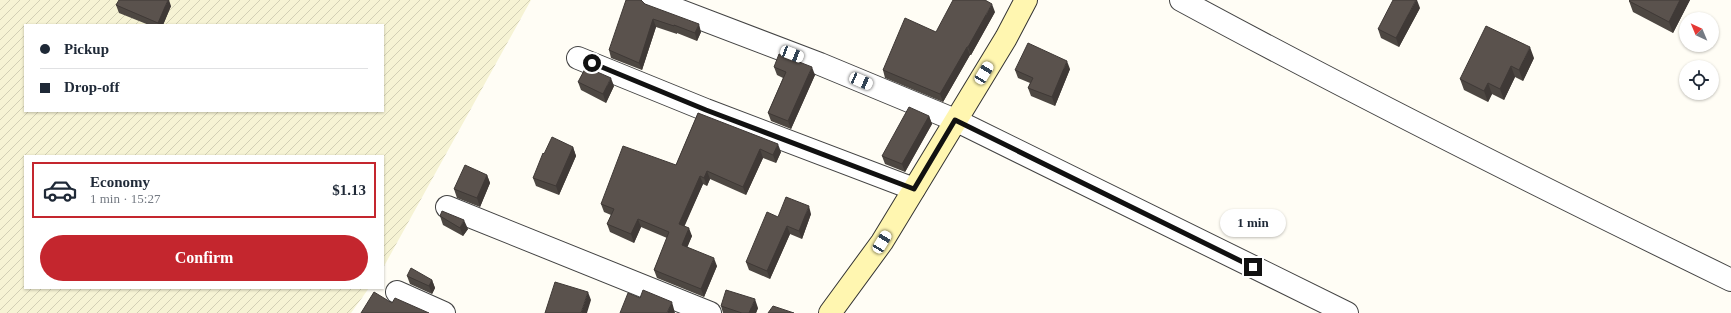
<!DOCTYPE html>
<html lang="en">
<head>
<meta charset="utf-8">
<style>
  :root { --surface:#fff; --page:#f6f6f7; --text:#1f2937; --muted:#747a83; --line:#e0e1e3; --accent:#c4262e }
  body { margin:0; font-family:Georgia,serif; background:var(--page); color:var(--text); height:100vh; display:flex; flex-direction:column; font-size:15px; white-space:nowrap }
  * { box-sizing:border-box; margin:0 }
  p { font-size:13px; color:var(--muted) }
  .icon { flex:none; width:22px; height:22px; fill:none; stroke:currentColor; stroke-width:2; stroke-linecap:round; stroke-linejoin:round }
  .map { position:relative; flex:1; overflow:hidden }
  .sheet { position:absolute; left:24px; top:155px; width:360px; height:134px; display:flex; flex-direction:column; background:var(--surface); border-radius:0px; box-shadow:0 1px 3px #0004 }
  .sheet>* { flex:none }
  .top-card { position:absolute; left:24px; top:24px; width:360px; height:88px; border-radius:0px; box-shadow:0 1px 3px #0004; display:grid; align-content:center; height:88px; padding:0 16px; background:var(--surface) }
  .needle { width:26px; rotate:316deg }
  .buttons { position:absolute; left:1679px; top:12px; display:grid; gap:8px }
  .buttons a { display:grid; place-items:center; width:40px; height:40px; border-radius:50%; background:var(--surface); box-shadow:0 1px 3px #0004; font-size:20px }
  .end { position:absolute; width:18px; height:18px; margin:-9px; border:5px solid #111; background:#fff; box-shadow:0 0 0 2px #fff }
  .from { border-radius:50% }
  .bubble { position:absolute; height:28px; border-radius:14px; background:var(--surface); box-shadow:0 1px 3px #0004; font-size:13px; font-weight:700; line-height:28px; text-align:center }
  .car { position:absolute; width:12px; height:24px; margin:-12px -6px; border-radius:5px; box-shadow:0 0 3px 1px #0007; background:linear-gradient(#fff 24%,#345 0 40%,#fff 0 76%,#345 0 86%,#fff 0) }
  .top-card b { display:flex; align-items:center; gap:14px; height:38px; font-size:15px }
  .top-card b+b { border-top:1px solid var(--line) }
  .top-card i { width:10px; height:10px; background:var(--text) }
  ul { padding:7px 0 0; list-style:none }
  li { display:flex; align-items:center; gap:12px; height:56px; margin:0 8px 6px; padding:0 8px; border:2px solid var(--line); border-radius:0px }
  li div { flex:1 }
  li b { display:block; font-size:15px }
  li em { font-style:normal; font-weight:700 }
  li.selected { border-color:var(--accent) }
  li>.icon { width:36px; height:36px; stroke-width:1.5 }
  .cta { display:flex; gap:8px; margin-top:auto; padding:8px 16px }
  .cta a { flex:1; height:46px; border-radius:24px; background:var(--accent); color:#fff; font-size:16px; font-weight:700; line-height:46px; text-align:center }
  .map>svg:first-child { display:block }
  .farmland { fill:url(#farmland-furrows); fill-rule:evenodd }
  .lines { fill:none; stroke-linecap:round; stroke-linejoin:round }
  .street-casing { stroke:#444; stroke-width:24 }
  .secondary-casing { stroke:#333; stroke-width:24 }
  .street { stroke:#fff; stroke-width:22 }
  .secondary { stroke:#fff6b0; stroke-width:22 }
  .wall { fill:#4d4742 }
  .shaded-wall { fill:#3f3936 }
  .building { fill:#5a524d; stroke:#3f3936 }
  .route { stroke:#111; stroke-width:5 }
</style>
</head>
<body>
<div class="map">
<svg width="1731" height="313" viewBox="0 0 1731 313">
  <defs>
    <pattern id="farmland-furrows" width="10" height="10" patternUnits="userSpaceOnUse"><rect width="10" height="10" fill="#f6f3d4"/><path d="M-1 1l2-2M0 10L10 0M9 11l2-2" fill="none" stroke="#d2cfb5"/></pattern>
  </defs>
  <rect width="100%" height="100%" fill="#fffdf5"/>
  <!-- farmland -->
  <path class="farmland" d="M0 0H531L383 268V156H25V288H369L351 313H0ZM25 25H383V111H25Z"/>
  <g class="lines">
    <defs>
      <path id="street" d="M652 0 820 64 955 120 1347 313
        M1181 0C1362 98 1546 190 1731 280
        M578 58 706 110 914 189
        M447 207 710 313
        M397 292 444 313"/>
      <path id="secondary" d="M830 313 882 242 1006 38 1026 0"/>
    </defs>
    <!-- street casing -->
    <use href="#street" class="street-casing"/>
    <!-- secondary casing -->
    <use href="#secondary" class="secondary-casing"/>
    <!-- street -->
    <use href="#street" class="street"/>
    <!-- secondary -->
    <use href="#secondary" class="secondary"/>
  </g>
  <!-- wall -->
  <path class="wall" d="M1630 0H1690L1673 33 1633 12 1629 1Z
    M645 4 701 32 697 41 677 33V34L656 27 642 70 611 58 609 50Z
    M116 5 171 6 163 25H149L119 13Z
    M1420 8 1399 47 1381 38 1378 29Z
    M995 12 971 55H970L943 102 885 78 883 70 936 32Z
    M1534 58 1523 81 1515 77 1504 100 1492 94 1488 102 1464 90 1460 79Z
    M774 67 815 75 791 129 771 121 768 113 783 78 777 75Z
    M1070 69 1055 106 1031 96 1028 88 1030 83 1018 78 1015 70Z
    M578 82 614 86 606 103 581 90Z
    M698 113 781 152 776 163 763 158 746 195 710 179 707 186 703 184 684 226 692 236 687 247 717 266 704 297 657 278 654 270 667 238 641 227 634 243 610 232 607 224 611 215 604 212 601 204 676 165Z
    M929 116 932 124 905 172 885 164 882 156Z
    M573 147 576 156 559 195 536 186 533 178Z
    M487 175 490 183 480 207 457 198 454 189Z
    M811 214 802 239 790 234 770 279 749 270 746 262 778 217Z
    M440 216 468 229 463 236 443 225Z
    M407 276 432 280 435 288 432 294 410 284Z
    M721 306 758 308 756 313H723Z"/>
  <!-- shaded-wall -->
  <path class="shaded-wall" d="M168 0H169L171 6 163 25H159L158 23Z
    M1416 0H1417L1420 8 1399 47 1396 38Z
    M1680 0H1690L1673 33 1669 22Z
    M992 4 995 12 971 55 968 47Z
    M653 19 656 27 642 70 639 63Z
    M699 24 701 32 697 41 695 33Z
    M967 47 970 55 943 102 940 94Z
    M1530 47 1534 58 1523 81 1519 70Z
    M1067 61 1070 69 1055 106 1052 97Z
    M1511 66 1515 77 1504 100 1500 89Z
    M812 67 815 75 791 129 788 121Z
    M611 78 614 86 606 103 603 94Z
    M1488 83 1492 94 1488 102 1484 91Z
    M929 116 932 124 905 172 902 164Z
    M778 144 781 152 776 163 773 155Z
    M573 147 576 156 559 195 556 186Z
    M760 149 763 158 746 195 743 187Z
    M707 171 710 179 707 186 704 178Z
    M487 175 490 183 480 207 477 198Z
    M700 176 703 184 682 232 679 224Z
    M809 206 811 214 802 239 799 231Z
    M638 219 641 227 634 243 631 234Z
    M464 220 468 229 463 236 460 228Z
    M787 226 790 234 770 279 767 271Z
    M689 228 692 236 685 253 682 245Z
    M714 258 717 266 704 297 701 289Z
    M432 280 435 288 432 294 429 286Z
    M588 292 591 300 587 313H581Z
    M755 299 758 308 756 313H749Z
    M672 302 675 313H667Z"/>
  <!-- building -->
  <path class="building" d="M119 0H168L158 23 116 5Z
    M626 0H641L645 4 699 24 695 33 674 25V26L653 19 639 63 609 50Z
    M953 0H985L992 4 968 47H967L940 94 883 70 905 18 936 32Z
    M1393 0H1416L1396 38 1378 29Z
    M1630 0H1680L1669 22 1629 1Z
    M1486 26 1530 47 1519 70 1511 66 1500 89 1488 83 1484 91 1460 79Z
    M1028 43 1067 61 1052 97 1028 88 1033 78 1015 70Z
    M779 54 812 67 788 121 768 113 786 72 774 67Z
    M586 67 611 78 603 94 578 82Z
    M909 107 929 116 902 164 882 156Z
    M698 113 778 144 773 155 760 149 743 187 707 171 704 178 700 176 679 224 689 228 682 245 714 258 701 289 654 270 669 232 638 219 631 234 607 224 614 209 601 204 623 146 676 165Z
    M552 137 573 147 556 186 533 178 543 153 544 154Z
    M465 165 487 175 477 198 454 189Z
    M786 197 809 206 799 231 787 226 767 271 746 262 767 212 778 217Z
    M442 211 464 220 460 228 440 216Z
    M411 268 432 280 429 286 407 276Z
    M555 282 588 292 581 313H545Z
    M643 290 672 302 667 313H620L628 293 640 298Z
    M726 290 755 299 749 313H742L721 306Z
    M374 292 392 303 395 298 429 313H361Z
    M773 306 794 313H768Z"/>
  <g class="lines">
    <!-- route -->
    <path class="route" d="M592 63 706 110 914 189 955 120 1253 267"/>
  </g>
</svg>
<div class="buttons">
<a><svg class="needle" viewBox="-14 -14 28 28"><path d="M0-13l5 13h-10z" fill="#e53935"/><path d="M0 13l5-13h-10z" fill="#747a83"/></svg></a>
<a><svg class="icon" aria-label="locate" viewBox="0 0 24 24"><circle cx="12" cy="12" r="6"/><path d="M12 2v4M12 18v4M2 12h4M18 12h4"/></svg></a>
</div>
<i class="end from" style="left:592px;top:63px"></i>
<i class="end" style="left:1253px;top:267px"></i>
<div class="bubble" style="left:1220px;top:209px;width:66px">1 min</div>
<i class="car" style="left:792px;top:54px;rotate:111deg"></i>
<i class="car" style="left:984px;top:73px;rotate:31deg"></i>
<i class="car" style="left:861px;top:81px;rotate:113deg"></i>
<i class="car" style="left:882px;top:242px;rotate:31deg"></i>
<div class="top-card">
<b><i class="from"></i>Pickup</b>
<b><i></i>Drop-off</b>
</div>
<section class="sheet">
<ul>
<li class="selected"><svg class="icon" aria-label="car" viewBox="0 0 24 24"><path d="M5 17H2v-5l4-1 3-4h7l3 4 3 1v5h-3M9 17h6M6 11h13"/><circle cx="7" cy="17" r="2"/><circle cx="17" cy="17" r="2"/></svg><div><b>Economy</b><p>1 min · 15:27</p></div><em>$1.13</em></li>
</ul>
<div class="cta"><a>Confirm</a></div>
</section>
</div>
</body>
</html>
